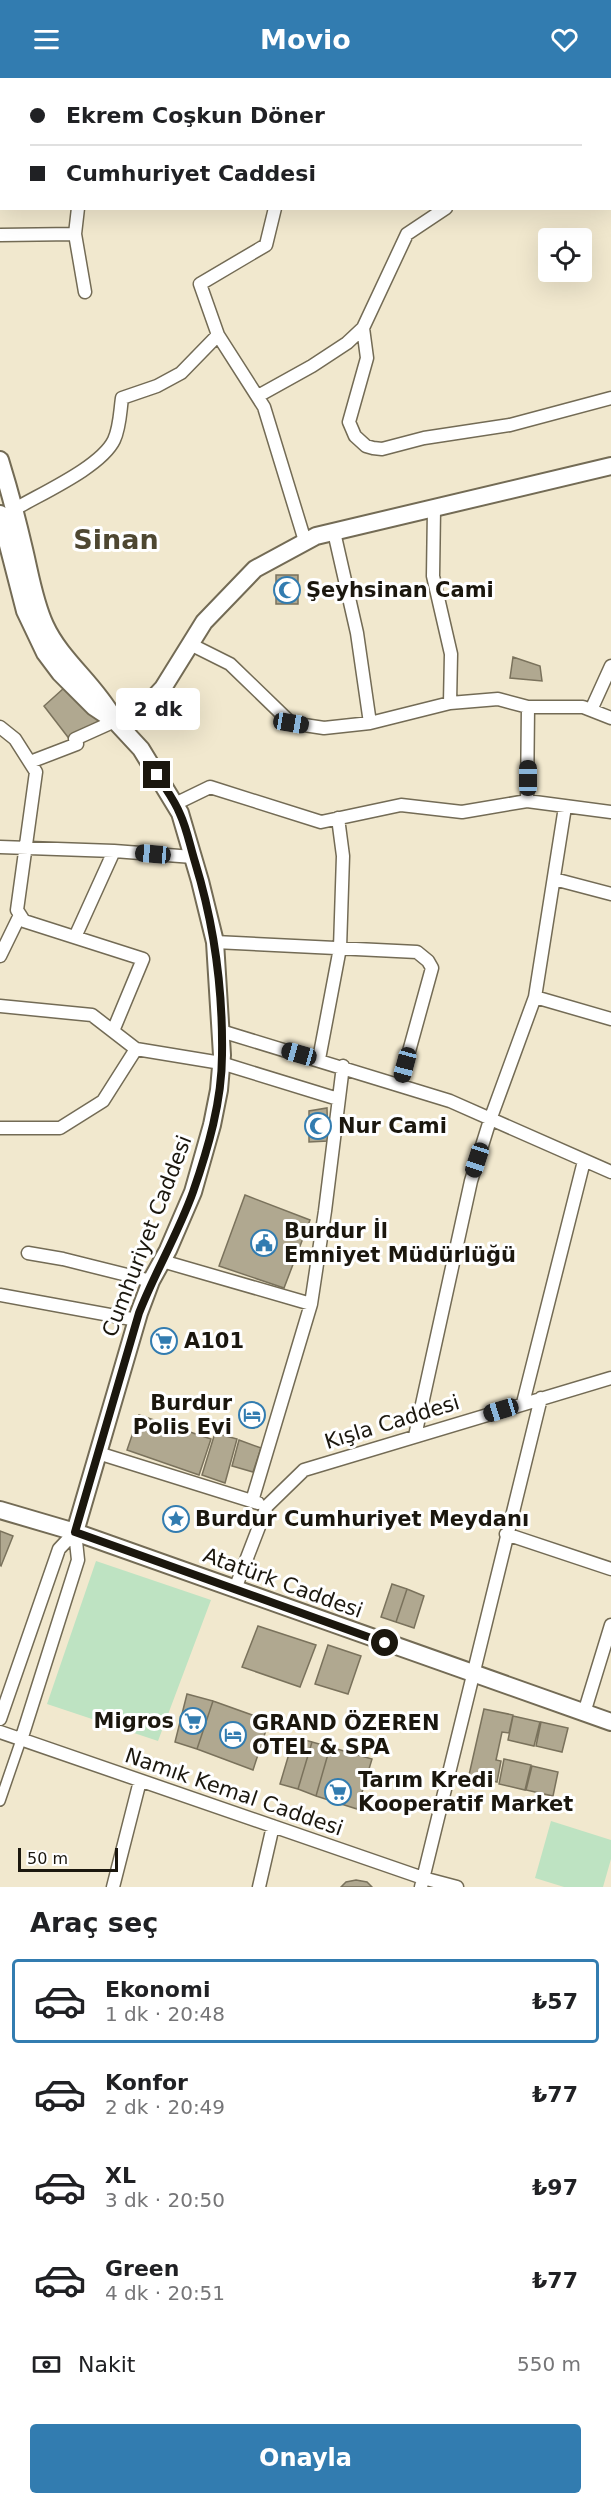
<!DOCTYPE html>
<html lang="tr">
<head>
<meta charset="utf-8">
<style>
  :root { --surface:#fff; --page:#f2f2f2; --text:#202124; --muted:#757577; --line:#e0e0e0; --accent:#327cb0 }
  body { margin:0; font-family:"DejaVu Sans",sans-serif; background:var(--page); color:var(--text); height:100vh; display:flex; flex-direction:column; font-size:22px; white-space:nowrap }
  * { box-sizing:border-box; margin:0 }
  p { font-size:20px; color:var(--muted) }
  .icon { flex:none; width:33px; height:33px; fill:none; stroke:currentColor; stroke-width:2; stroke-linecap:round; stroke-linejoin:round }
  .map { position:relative; height:1809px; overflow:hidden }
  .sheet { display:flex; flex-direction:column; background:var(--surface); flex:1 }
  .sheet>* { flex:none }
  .guide { position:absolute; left:0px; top:0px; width:612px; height:132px; box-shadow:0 6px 24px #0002; display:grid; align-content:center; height:132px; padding:0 30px; background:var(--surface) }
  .buttons { position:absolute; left:538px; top:150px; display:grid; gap:12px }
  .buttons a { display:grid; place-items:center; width:54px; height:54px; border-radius:6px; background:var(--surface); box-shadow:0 6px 24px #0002; font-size:30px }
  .scale { position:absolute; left:18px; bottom:15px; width:100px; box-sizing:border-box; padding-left:6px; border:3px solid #1b170e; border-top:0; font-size:16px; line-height:21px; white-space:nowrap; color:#1b170e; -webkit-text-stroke:4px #fff; paint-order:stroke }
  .end { position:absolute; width:27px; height:27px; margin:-14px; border:8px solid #1b170e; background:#fff; box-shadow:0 0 0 3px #fff }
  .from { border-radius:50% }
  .bubble { position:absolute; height:42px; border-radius:6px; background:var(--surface); box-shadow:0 6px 24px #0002; font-size:20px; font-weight:800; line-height:42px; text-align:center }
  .car { position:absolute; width:18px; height:36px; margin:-18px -9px; border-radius:8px; box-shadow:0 0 4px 2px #0007; background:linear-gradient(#222 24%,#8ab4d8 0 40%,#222 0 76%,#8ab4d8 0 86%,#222 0) }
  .guide b { display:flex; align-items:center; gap:21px; height:57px; font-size:22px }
  .guide b+b { border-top:2px solid var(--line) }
  .guide i { width:15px; height:15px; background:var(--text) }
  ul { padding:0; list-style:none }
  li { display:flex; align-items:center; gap:18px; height:84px; margin:0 12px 9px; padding:0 18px; border:3px solid transparent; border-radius:6px }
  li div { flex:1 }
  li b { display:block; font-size:22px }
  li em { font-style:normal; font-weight:800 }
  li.active { border-color:var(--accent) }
  li>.icon { width:54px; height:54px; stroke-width:1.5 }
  h2 { padding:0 30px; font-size:27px; line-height:72px }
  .pay { display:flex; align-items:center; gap:15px; height:66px; padding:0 30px; font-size:22px }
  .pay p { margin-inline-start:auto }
  .cta { display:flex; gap:12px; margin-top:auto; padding:12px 30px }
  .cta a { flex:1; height:69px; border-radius:6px; background:var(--accent); color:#fff; font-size:24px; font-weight:800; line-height:69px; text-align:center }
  header { display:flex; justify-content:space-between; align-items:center; height:78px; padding:0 30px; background:var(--accent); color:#fff; font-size:27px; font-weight:800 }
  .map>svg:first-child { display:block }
  .green { fill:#bee3c2 }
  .building { fill:#b0a890; stroke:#7a725c; stroke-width:1.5 }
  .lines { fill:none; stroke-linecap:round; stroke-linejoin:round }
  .pedestrian-casing { stroke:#736b55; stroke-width:12 }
  .minor-casing { stroke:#736b55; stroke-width:15 }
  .secondary-casing { stroke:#736b55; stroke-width:20 }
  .pedestrian { stroke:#fff; stroke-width:9 }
  .minor { stroke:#fff; stroke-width:12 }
  .secondary { stroke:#fff; stroke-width:16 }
  .route { stroke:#1b170e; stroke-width:8 }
  .labels { text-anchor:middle; stroke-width:6; stroke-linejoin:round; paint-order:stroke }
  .poi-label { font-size:21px; font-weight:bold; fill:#1b170e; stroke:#fff; text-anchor:start }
  .street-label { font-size:21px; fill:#1b170e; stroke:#fff }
  .district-label { font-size:27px; font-weight:bold; fill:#4e4731; stroke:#fff }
</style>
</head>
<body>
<header><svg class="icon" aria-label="menu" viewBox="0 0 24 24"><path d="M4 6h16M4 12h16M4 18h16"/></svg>Movio<svg class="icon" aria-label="heart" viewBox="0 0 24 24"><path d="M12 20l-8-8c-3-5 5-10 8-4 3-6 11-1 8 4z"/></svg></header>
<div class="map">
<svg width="611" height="1809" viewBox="0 0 611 1809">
  <rect width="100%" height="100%" fill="#f1e8ce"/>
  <!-- green -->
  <path class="green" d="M96 1483 211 1522 158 1663 47 1626Z
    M551 1743 611 1762V1781L603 1809H564L535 1800Z"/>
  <!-- building -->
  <path class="building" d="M276 497H298V526H276Z
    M513 579 540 588 542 603 510 600Z
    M64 610 80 627 92 630 107 651 74 667 44 628Z
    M327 1030 328 1063 309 1064V1033Z
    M245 1117 310 1142 284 1210 219 1188Z
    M139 1337 211 1361 199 1397 127 1372Z
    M215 1355 237 1361 225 1405 202 1397Z
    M239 1362 261 1370 253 1394 232 1388Z
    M0 1453 13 1458 1 1488 0 1487Z
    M392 1506 407 1511 396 1544 381 1539Z
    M407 1511 424 1518 414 1550 396 1544Z
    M258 1548 316 1567 300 1609 242 1589Z
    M328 1567 361 1578 348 1616 315 1606Z
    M187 1616 213 1623 197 1671 175 1664Z
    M213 1623 269 1643 253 1692 197 1671Z
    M484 1631 513 1637 509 1655 502 1654 496 1682 501 1683 497 1704 469 1697Z
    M513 1638 540 1644 534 1668 508 1662Z
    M541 1644 568 1650 562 1674 536 1668Z
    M294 1659 312 1664 298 1711 280 1706Z
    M312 1664 330 1669 316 1718 298 1711Z
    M330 1669 372 1681 357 1731 316 1718Z
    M504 1681 531 1687 525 1712 499 1706Z
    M532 1688 558 1694 553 1718 526 1712Z
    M356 1802 367 1804 372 1809H341L346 1804Z"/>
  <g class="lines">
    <defs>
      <path id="pedestrian" d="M0 1723 21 1662"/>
      <path id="minor" d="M280 0 281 2
        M430 0 431 2
        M364 2 366 0
        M450 2V0
        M560 2V0
        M610 54H611
        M275 130 266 167 200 206 218 257 264 329 305 463
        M75 156 85 214
        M0 157 75 156 78 130
        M363 250 367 280 349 344 355 358 366 368 373 370 382 371 424 360 510 347 611 320
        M258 318 312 288 347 265 363 250 407 156 446 130
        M15 431C42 415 101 389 114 362 120 349 120 334 122 320L157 308 181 295 218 257
        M434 431 433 498 451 576 450 625
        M334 454 357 555 370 645
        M190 566 230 586 291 645 324 650 370 645 450 625 498 621 528 629H583L611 640
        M528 629 527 723 611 734
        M591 632 611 588
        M0 649 15 661 36 694 17 832 24 843 143 881 113 953
        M30 684 77 666 75 661 115 643
        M175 726 210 709 321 744 401 727 462 734 527 723
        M0 769 114 773 193 779
        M554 801 611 816
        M75 859 114 773
        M215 864 417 874 428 883 432 890 400 1006
        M0 878 20 837
        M535 919 611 941
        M0 928 92 937 136 971 221 985 338 1021
        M221 953 450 1023 611 1094
        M319 981 340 870 343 778 338 740
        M0 1050H60L103 1023 136 971
        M28 1175 63 1181 151 1203
        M162 1183 311 1226
        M0 1217 137 1242
        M523 1325 584 1083
        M415 1358 471 1103 490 1042 535 919 565 729
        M98 1375 258 1425
        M252 1423 311 1226 325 1133 343 988
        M506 1456 611 1491
        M235 1511 267 1428 304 1392 611 1300
        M584 1635 611 1547
        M0 1641 59 1471 75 1454
        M0 1654 423 1800 457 1809
        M21 1662 78 1482 75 1454
        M113 1809 140 1703
        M259 1809 273 1748
        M421 1809 541 1320"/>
      <path id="secondary" d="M0 382C9 411 17 441 24 471 30 496 34 523 45 547 61 582 94 605 113 639
        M0 436 25 533 45 575 60 595 94 629 115 643 141 671 180 735 200 803 215 864 222 977 219 1012 212 1047 193 1114 168 1172 151 1203 139 1235 75 1454
        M124 652 163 610 204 544 255 491 316 458 611 388
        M0 1432 75 1454 611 1644"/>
    </defs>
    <!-- pedestrian casing -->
    <use href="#pedestrian" class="pedestrian-casing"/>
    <!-- minor casing -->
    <use href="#minor" class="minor-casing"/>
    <!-- secondary casing -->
    <use href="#secondary" class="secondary-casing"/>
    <!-- pedestrian -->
    <use href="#pedestrian" class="pedestrian"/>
    <!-- minor -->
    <use href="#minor" class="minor"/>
    <!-- secondary -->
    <use href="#secondary" class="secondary"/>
  </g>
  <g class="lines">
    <!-- route -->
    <path class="route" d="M157 697C165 710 175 723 180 736 187 751 190 768 195 784 214 846 223 912 222 977 222 1023 208 1071 193 1114 178 1156 155 1194 139 1235L75 1454 385 1565"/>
  </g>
  <!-- icons -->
  <defs>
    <symbol id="mosque-ring" viewBox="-11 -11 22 22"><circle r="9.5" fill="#fff" stroke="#327cb0" stroke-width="1.5"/><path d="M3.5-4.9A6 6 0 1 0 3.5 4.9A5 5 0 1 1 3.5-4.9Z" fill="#327cb0"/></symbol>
    <symbol id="civic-ring" viewBox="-11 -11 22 22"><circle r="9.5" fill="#fff" stroke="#327cb0" stroke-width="1.5"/><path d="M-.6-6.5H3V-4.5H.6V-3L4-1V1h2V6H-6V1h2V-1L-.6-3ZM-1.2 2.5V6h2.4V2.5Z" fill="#327cb0"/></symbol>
    <symbol id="supermarket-ring" viewBox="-11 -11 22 22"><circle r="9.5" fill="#fff" stroke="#327cb0" stroke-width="1.5"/><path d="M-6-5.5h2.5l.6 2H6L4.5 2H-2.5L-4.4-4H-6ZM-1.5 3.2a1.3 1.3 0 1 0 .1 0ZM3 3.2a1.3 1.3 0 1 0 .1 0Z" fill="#327cb0"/></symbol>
    <symbol id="hotel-ring" viewBox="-11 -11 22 22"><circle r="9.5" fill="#fff" stroke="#327cb0" stroke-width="1.5"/><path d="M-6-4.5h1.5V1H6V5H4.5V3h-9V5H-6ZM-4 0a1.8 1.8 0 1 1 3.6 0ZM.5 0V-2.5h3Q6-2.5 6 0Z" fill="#327cb0"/></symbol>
    <symbol id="sight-ring" viewBox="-11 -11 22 22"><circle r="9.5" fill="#fff" stroke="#327cb0" stroke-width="1.5"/><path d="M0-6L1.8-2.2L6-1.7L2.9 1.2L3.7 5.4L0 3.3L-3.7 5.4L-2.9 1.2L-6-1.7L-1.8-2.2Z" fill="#327cb0"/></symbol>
  </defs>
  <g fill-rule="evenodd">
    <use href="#mosque-ring" x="272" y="497" width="30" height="30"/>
    <use href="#mosque-ring" x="303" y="1033" width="30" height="30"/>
    <use href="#civic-ring" x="249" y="1150" width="30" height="30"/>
    <use href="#supermarket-ring" x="149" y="1248" width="30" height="30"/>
    <use href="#hotel-ring" x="237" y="1322" width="30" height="30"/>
    <use href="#sight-ring" x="161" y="1426" width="30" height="30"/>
    <use href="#supermarket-ring" x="178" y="1628" width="30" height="30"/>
    <use href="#hotel-ring" x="218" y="1642" width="30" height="30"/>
    <use href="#supermarket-ring" x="323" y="1699" width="30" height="30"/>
  </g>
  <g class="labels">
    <!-- poi labels -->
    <g class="poi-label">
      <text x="306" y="519">Şeyhsinan Cami</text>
      <text x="338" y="1055">Nur Cami</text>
      <text x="284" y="1160">Burdur İl<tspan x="284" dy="24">Emniyet Müdürlüğü</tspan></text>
      <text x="184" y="1270">A101</text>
      <text x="232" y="1332" text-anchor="end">Burdur<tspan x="232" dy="24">Polis Evi</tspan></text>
      <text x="195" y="1448">Burdur Cumhuriyet Meydanı</text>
      <text x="174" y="1650" text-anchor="end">Migros</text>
      <text x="252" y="1652">GRAND ÖZEREN<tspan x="252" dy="24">OTEL &amp; SPA</tspan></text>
      <text x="358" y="1709">Tarım Kredi<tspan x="358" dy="24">Kooperatif Market</tspan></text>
    </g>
    <!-- street labels -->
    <g class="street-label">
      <text transform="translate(147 1158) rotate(-69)" y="7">Cumhuriyet Caddesi</text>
      <text transform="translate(392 1344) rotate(-17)" y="7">Kışla Caddesi</text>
      <text transform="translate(283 1505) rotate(20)" y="7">Atatürk Caddesi</text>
      <text transform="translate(234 1714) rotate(19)" y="7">Namık Kemal Caddesi</text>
    </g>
    <!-- district labels -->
    <g class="district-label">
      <text x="116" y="471">Sinan</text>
    </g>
  </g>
</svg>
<div class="buttons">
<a><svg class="icon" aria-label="locate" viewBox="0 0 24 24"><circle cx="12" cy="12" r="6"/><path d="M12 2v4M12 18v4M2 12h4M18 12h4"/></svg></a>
</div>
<div class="scale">50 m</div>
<i class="end from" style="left:385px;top:1565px"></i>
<i class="end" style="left:157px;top:697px"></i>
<div class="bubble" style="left:116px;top:610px;width:84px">2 dk</div>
<i class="car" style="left:291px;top:645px;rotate:99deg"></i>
<i class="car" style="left:528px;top:700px;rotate:0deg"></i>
<i class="car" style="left:153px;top:776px;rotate:275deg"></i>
<i class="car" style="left:299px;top:976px;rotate:286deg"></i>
<i class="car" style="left:405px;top:987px;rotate:195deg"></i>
<i class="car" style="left:477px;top:1082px;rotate:198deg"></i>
<i class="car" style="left:501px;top:1332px;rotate:253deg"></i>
<div class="guide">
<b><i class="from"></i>Ekrem Coşkun Döner</b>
<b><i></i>Cumhuriyet Caddesi</b>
</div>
</div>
<section class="sheet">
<h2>Araç seç</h2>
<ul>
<li class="active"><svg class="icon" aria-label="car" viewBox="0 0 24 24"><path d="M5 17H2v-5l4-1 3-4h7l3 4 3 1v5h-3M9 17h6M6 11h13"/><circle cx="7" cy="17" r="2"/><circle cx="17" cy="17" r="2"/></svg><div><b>Ekonomi</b><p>1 dk · 20:48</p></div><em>₺57</em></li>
<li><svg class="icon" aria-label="car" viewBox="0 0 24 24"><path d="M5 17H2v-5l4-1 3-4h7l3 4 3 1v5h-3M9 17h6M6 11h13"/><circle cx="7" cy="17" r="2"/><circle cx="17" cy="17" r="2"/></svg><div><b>Konfor</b><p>2 dk · 20:49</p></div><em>₺77</em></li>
<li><svg class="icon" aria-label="car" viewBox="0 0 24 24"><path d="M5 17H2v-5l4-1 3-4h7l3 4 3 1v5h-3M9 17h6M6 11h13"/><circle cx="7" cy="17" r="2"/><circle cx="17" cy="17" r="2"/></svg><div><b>XL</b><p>3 dk · 20:50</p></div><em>₺97</em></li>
<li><svg class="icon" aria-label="car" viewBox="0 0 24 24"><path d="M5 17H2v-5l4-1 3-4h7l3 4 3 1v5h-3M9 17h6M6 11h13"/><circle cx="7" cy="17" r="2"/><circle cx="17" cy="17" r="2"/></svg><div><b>Green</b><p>4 dk · 20:51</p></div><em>₺77</em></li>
</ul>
<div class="pay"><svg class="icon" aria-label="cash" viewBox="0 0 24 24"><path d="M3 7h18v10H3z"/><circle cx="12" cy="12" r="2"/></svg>Nakit<p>550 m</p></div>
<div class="cta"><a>Onayla</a></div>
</section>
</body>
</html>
